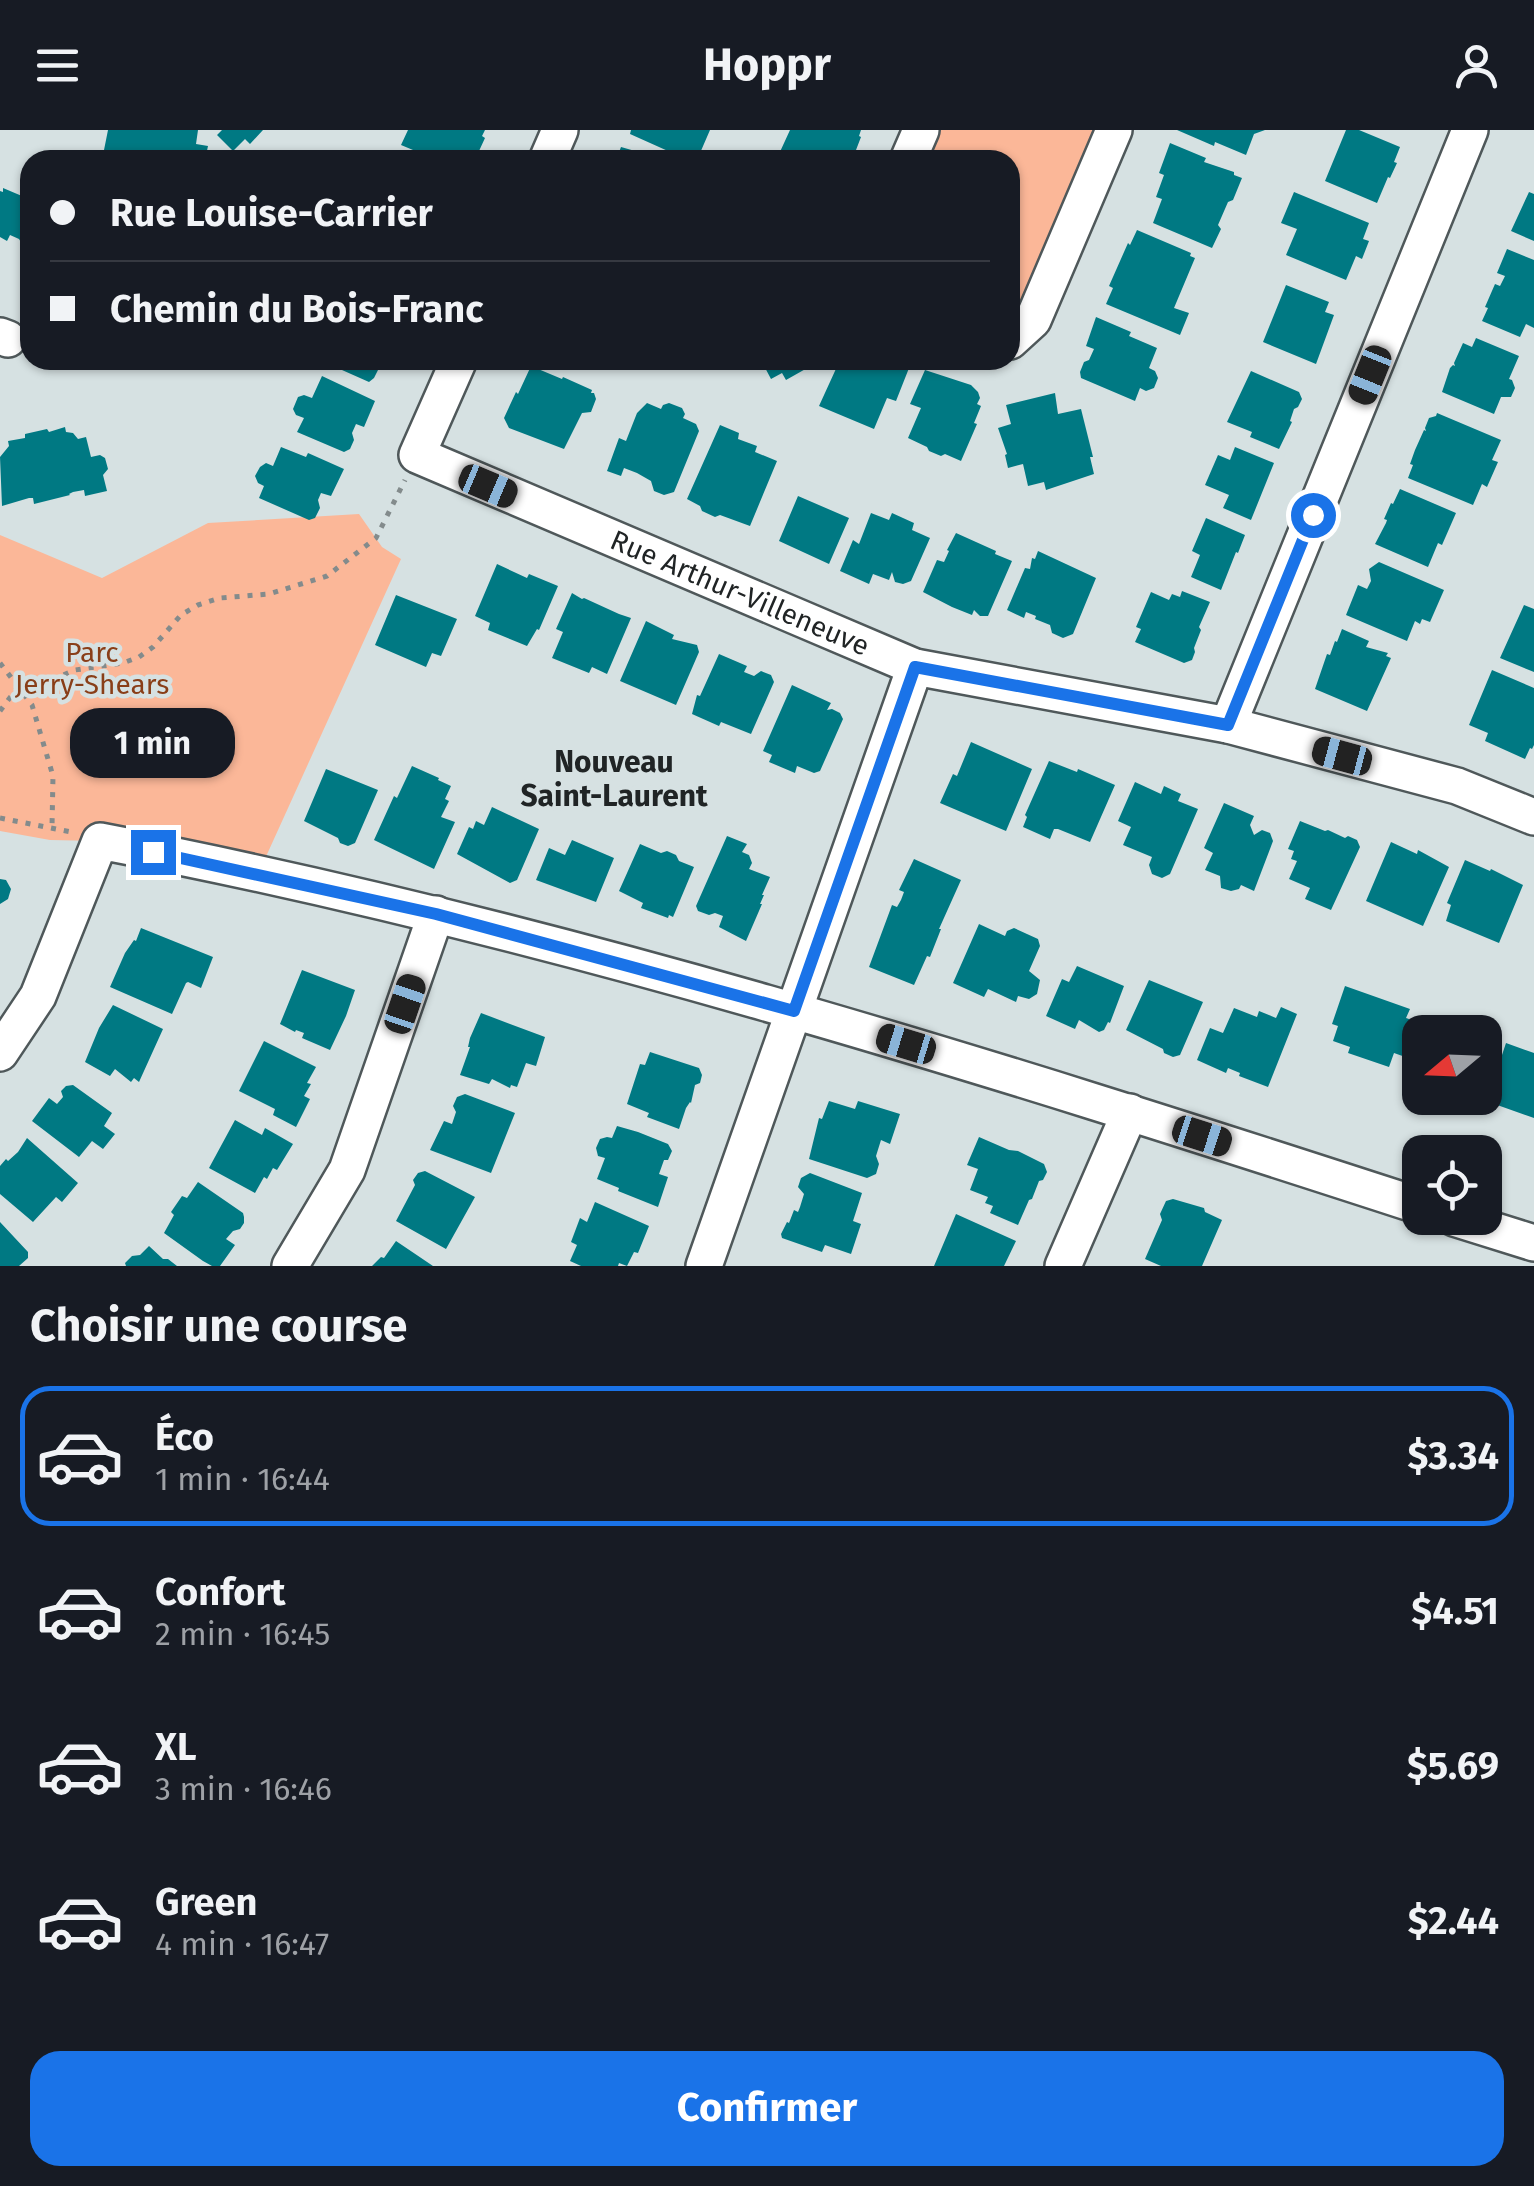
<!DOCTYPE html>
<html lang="fr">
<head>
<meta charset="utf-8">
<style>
  :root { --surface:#171b24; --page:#20242c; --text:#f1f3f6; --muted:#9ea1a6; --line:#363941; --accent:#1a73e8 }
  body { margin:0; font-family:"Fira Sans",sans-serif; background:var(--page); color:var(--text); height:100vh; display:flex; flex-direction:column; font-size:38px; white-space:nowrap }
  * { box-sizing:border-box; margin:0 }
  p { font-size:32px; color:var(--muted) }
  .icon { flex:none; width:55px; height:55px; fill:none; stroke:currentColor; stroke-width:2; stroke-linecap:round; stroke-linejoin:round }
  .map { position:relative; height:1136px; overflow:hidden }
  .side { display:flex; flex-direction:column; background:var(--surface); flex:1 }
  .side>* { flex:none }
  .top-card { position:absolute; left:20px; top:20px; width:1000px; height:220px; border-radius:30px; box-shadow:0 2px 8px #0004; display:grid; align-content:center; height:220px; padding:0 30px; background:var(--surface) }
  .needle { width:65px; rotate:251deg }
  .controls { position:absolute; left:1402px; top:885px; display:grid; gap:20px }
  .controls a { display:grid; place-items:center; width:100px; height:100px; border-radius:20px; background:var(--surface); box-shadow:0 2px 8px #0004; font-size:50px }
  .end { position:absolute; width:45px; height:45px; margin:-22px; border:12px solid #1a73e8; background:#fff; box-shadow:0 0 0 5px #fff }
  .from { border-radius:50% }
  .bubble { position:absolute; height:70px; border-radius:30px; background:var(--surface); box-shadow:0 2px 8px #0004; font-size:32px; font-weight:700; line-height:70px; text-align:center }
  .car { position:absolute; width:30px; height:60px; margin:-30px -15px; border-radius:12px; box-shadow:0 0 8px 2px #0007; background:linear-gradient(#222 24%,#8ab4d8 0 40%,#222 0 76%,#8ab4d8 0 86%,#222 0) }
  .top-card b { display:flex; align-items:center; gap:35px; height:95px; font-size:38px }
  .top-card b+b { border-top:2px solid var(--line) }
  .top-card i { width:25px; height:25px; background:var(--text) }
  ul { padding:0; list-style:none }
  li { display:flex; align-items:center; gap:30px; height:140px; margin:0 20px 15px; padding:0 10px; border:5px solid transparent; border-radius:30px }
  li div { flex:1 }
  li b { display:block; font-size:38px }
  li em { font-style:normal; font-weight:700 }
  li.active { border-color:var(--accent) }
  li>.icon { width:90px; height:90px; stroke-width:1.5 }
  h2 { padding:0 30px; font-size:45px; line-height:120px }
  .cta { display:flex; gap:20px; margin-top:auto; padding:20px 30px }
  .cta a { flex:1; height:115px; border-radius:30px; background:var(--accent); color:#fff; font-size:40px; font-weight:700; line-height:115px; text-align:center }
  header { display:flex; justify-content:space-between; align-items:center; height:130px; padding:0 30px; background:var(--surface); font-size:45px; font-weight:700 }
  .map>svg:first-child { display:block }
  .green { fill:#fbb798 }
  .building { fill:#007983 }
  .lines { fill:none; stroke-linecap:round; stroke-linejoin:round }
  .minor-casing { stroke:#4f585a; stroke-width:40 }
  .path { stroke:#838b8c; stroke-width:5; stroke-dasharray:5 8; stroke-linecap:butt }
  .minor { stroke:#fff; stroke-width:35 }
  .route { stroke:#1a73e8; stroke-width:12 }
  .labels { text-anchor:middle; stroke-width:9; stroke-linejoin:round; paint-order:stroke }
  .street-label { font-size:28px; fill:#202425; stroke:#d6e1e2 }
  .park-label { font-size:28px; fill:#893e18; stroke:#d6e1e2 }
  .neighbourhood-label { font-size:30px; font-weight:bold; fill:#202425; stroke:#d6e1e2 }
</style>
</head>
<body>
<header><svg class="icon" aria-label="menu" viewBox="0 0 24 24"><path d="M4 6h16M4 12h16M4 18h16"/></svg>Hoppr<svg class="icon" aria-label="person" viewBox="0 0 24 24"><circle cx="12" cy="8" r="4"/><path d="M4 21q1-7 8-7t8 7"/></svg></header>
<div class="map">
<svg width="1534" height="1136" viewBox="0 0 1534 1136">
  <rect width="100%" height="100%" fill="#d6e1e2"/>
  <!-- green -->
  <path class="green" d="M937 0H1098L1025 174 1010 191V30H923Z
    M359 384 382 417 401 429 264 731 100 711 50 710 0 701V405L102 448 208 393Z"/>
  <!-- building -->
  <path class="building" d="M108 0H198L196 14 208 16 205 30H102Z
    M222 0H263L250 14 245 9 233 21 217 5Z
    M408 0H485L482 6 485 8 479 21 483 23 480 30H437L401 15Z
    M631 0H710L697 30H688L630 4Z
    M790 0H861L859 6 861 7 856 20 861 22 857 30H790L779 24Z
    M1177 0H1265L1254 4 1246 25 1215 12 1214 16Z
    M1346 0H1359L1400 17 1394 32 1397 33 1390 48 1388 47 1377 73 1325 51Z
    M1170 13 1206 28 1204 32 1234 42V45L1242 48 1233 70 1228 72 1218 95 1221 99 1212 118 1153 93 1162 69 1156 67 1164 45 1159 43Z
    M621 17 635 21 652 30H616Z
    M3 58 29 69 27 75 30 77V118L22 114 19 109 10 105 7 111 0 107V61L3 62Z
    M1294 62 1369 93 1363 109 1369 111 1362 129 1356 126 1346 150 1286 125 1297 99 1281 93Z
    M1529 62 1534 64V111L1511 101Z
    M1137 100 1191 123 1190 126 1195 128 1174 178 1189 183 1180 205 1106 174 1113 158 1109 156 1128 113 1130 115Z
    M1507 119 1534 130V198L1526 194 1520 207 1482 191 1488 178 1485 177 1495 154 1500 156 1505 146 1497 143Z
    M1286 155 1329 172 1325 182 1334 185 1316 234 1263 212Z
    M1096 187 1131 202 1129 206 1157 218 1149 238 1155 241 1158 248 1154 258 1146 261 1140 258 1135 271 1081 248 1080 242 1084 232 1089 230 1094 219 1086 216Z
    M1476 208 1519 226 1509 249 1512 250 1515 258 1511 267H1501L1494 284 1442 262 1450 238 1453 235 1455 236 1454 233 1463 213 1472 217Z
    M335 230H388L384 239 377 238 378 240 374 248 369 252 333 236Z
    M761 230H812L807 233 809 237 786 250 782 243 771 249Z
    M840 230H903L911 233 896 271 887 268 874 299 819 276Z
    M531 236 562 249 563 247 592 260 591 263H594L596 269 591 282 582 283 564 319 509 298 504 288 516 262 518 264Z
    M925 240 971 255 978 262 980 268 977 274 981 276 974 293 977 294 961 331 945 324 941 326 929 321 927 317 908 308 921 278 910 274Z
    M1251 241 1299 262 1302 269 1298 277 1294 279 1290 291 1292 292 1279 319 1250 307 1252 302 1227 292Z
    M322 246 375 271 364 297 356 294 352 303 354 310 350 319 344 322 297 302 304 288 296 285 293 279 298 267 304 265 312 268Z
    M1055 263 1058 284 1081 279 1093 327H1090L1094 344 1046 360 1044 352 1028 356 1023 334 1008 338 1005 325 1007 324 998 298 1011 294 1006 275Z
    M647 273 661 279 663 275 669 273 682 278 685 284 683 288 696 294 699 301 674 362 664 365 654 361 651 351 637 343 624 338 621 346 607 341 619 308 626 311 637 283Z
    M1437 283 1501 310 1492 330 1498 332 1487 357 1482 354 1473 375 1408 348 1413 335 1410 334 1415 320 1424 300 1426 301 1425 298 1429 288 1436 286Z
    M720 295 739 303 738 309 757 316 755 322 777 331 750 396 720 385 715 387 702 381 700 376 687 369Z
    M65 297 66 302 73 303 78 309 86 307 91 327 100 325 105 328 108 339 103 345 107 361 85 366 84 360 73 362 69 364 70 365 34 374 33 368H29L2 376 0 327 9 316 8 311 25 308V304L47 299 49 302Z
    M281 317 306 327 308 323 344 339 331 366 321 363 318 370 320 378 315 388 309 390 259 368 264 356 258 353 255 346 260 337 266 333 273 336Z
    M1235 317 1274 333 1251 390 1223 378 1229 365 1205 355 1218 325 1230 330Z
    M1400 359 1456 383 1442 415 1438 413 1428 437 1375 414 1386 393 1387 390 1384 389 1391 373 1393 374Z
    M798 366 849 388 829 434 779 411Z
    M871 383 889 390 892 383 914 393 912 400 930 408 911 451 903 454 895 452 892 442 889 450 873 444 869 454 840 441 853 410 859 414Z
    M1206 388 1245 405 1238 423 1236 422 1221 460 1191 447 1200 425 1192 421Z
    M956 403 996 421 995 424 1012 431 988 486H980L974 480 972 485 952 477 923 462 937 430 944 432 949 421 947 420Z
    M1038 421 1096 448 1073 504 1063 508 1052 503 1050 495 1035 489 1036 486 1026 482 1024 488 1007 480 1025 438 1030 439 1032 428 1035 429Z
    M1379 432 1444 460 1430 492 1422 489 1420 494 1415 491 1407 511 1346 485 1358 455 1367 459 1371 451 1369 439Z
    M497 434 527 448 529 444 558 456 539 500 537 499 527 516 488 500 490 493 475 486Z
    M1182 461 1210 472 1199 497 1201 500 1194 518 1195 522 1192 530 1184 533 1135 512 1141 499 1136 497 1151 462 1169 470 1172 464 1180 467Z
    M572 463 582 469 584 468 619 484 631 488 607 544 592 537 589 543 552 528 563 502 556 499Z
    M396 465 457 489 441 526 432 523 426 537 375 515Z
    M1524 475 1534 479V542L1500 528Z
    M646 491 674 505 672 509 697 515 699 522 676 575 620 551Z
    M1342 499 1369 511 1366 517 1388 523 1386 526 1391 528 1367 581 1315 559 1327 524 1330 525 1335 511 1337 512Z
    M719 524 747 536 744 542 754 546 761 541 771 545 774 552 751 604 721 592 719 596 692 584 697 565 700 566Z
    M1492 540 1534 558V615L1532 619 1530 618 1525 629 1485 611 1488 603 1469 595Z
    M792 555 831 573 827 580 832 579 840 583 843 589 820 641 814 643 797 636 795 643 769 632 772 625 763 621Z
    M971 612 1032 639 1006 701 940 673 953 644 957 646Z
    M1049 631 1077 642 1078 639 1115 655 1090 712 1058 699H1054L1050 709 1023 697 1027 687 1025 685Z
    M412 636 439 648 438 650 451 656 445 669 449 671 441 687 455 692 434 739 374 710 394 666 397 668Z
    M326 639 378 660 355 713 348 716 340 713 338 708 304 691Z
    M1135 652 1161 664 1164 656 1181 664 1178 671 1198 679 1170 744 1162 748 1152 744 1149 735 1152 727 1123 715 1131 697 1118 691Z
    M1224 673 1254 686 1250 695 1254 705 1262 700 1270 703 1273 711 1254 761 1241 755 1239 759 1231 761 1221 758 1220 746 1205 740 1213 723 1204 718Z
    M492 677 539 699 517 750 510 753 457 724 469 697 473 699 476 691 484 695Z
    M1300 691 1325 701 1328 700 1345 708 1348 706 1357 710 1360 717 1331 780 1305 769 1310 758 1289 749 1297 731 1291 729 1294 721 1288 719Z
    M727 706 747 714 742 722 749 725 752 733 749 739 770 747 762 765H764L760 774H762L746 811 719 797 723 786 715 783 709 785 698 781 696 776Z
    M572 710 614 728 596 772 536 750 549 718 565 725Z
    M1391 712 1417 724 1418 720 1449 737 1423 796 1366 771Z
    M640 714 661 723 667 721 676 725 679 731 694 737 673 787 669 785 668 788 641 778 643 773 619 761Z
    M914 729 961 750 939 799H941L930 827 927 826 914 855 869 837 892 775 897 777 901 770 904 762 899 760Z
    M1465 730 1490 741 1491 739 1523 755 1499 813 1446 791 1451 775 1447 773Z
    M0 749 6 750 11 759 8 769 0 774Z
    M979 794 1005 806 1007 801 1014 798 1038 809 1040 816 1029 841 1040 850 1037 864 1029 869 1018 866 1016 872 988 859 984 867 953 853Z
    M141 798 213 827 201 858 188 852 186 853 172 884 110 857 125 823 134 810 136 811Z
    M1077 836 1124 856 1110 893 1108 892 1104 900 1099 902 1079 890 1075 899 1046 886 1062 849 1069 852Z
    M302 840 355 860 346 886 330 920 302 908 304 903 296 900 295 902 280 894Z
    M1149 850 1203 872 1180 925 1173 927 1164 923 1163 919 1126 900Z
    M1345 856 1410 879 1406 888 1424 894 1411 929 1394 923 1389 937 1348 923 1350 917 1333 911 1338 896 1332 894Z
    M113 875 163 899 139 952 134 948 131 952 115 939 110 946 85 932 99 898Z
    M1281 877 1297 884 1268 957 1239 946 1240 943 1228 938 1226 943 1197 930 1210 898 1223 903 1234 878 1257 887 1259 881 1276 888Z
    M481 883 545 907 536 936 526 933 517 957 511 955 510 958 492 949 489 954 460 945 470 917H468L470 908Z
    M264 911 316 937 307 953 311 954 304 966 310 969 296 997 273 985 275 979 239 961Z
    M1506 913 1534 923V988L1486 971 1492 950 1487 949 1490 937 1495 926 1501 928Z
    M650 922 699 938 702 945 700 953 695 955 691 973 690 972 686 978 679 999 647 987 649 983 627 974 640 934 645 935Z
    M73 955 112 983 104 996 115 1004 103 1019 92 1011 79 1027 32 991 49 968 57 974 63 967 61 961 66 956Z
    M465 964 515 983 491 1043 430 1020 444 991 452 994 456 982 453 976 457 967Z
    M829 971 855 979 858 971 900 984 890 1014 881 1010 876 1026 879 1034 876 1044 867 1048 809 1029 819 988 822 989Z
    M235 990 262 1005 265 998 293 1014 277 1040 273 1038 267 1049 264 1047 255 1063 209 1038Z
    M617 996 638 1002 668 1014 672 1021 668 1030H664L659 1044 668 1047 658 1077 618 1061 619 1058 597 1049 605 1028 598 1026 596 1018 600 1009 607 1007 612 1008Z
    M979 1007 1009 1020 1018 1021 1044 1034 1047 1042 1043 1050 1039 1051 1032 1069 1029 1070 1018 1095 990 1083 993 1076 985 1073 988 1067 970 1060 978 1039 967 1035Z
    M27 1008 78 1053 62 1072 56 1067 33 1092 0 1064V1036L6 1029 8 1031 18 1022Z
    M425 1041 475 1067 446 1119 396 1091 415 1055 413 1050 418 1043Z
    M810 1043 862 1063 853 1091 861 1094 851 1124 825 1115 822 1122 782 1108 781 1104 787 1092 789 1093 794 1080 798 1082 800 1077 804 1064 798 1057 801 1048Z
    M198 1052 243 1083 244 1087V1093L240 1099 233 1101 226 1109 235 1115 220 1136H212L203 1131 164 1103 174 1085 171 1082 182 1066 187 1068Z
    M1173 1069 1204 1078 1205 1082 1222 1090 1202 1136H1161L1145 1129 1162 1090 1160 1084 1166 1071Z
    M595 1072 649 1096 638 1123 634 1122 627 1136 619 1133 618 1136H581L570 1131 577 1115 571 1112 580 1088 587 1092Z
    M956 1084 1016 1111 1004 1136H934Z
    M0 1092 28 1122V1128L19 1136H0Z
    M396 1111 433 1136H372L381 1127 384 1128Z
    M149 1116 163 1129H168L177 1136H126L125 1133 132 1126 140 1125Z"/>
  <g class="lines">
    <defs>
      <g id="minor">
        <path d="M547 30 560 0"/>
        <path d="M908 30 921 0"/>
        <path d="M0 206 8 209"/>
        <path d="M1010 211 1033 190 1114 0"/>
        <path id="s1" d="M459 230 417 325 915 537 1228 595 1457 656 1534 687"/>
        <path d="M1228 595 1470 0"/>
        <path d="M0 923 38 866 100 711C549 797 986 935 1420 1076"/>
        <path d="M1454 1088 1534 1113"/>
        <path d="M290 1136 347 1040 436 784"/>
        <path d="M704 1136 915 537"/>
        <path d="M1063 1136 1130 982"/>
      </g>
    </defs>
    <!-- minor casing -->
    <use href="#minor" class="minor-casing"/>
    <!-- path -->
    <path class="path" d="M0 533 32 575 53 646 52 697
      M0 581 18 557 37 556 75 540 123 533 139 527 153 517 181 485 198 475 220 468 269 464 327 446 376 408 405 350
      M0 688 71 702"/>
    <!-- minor -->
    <use href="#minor" class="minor"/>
  </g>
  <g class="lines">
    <!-- route -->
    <path class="route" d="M153 722 436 784 794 881 915 537 1228 595 1313 385"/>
  </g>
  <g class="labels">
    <!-- street labels -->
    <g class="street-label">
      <text dy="10" stroke="none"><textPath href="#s1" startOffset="455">Rue Arthur-Villeneuve</textPath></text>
    </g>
    <!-- park labels -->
    <g class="park-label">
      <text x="92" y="532">Parc<tspan x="92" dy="32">Jerry-Shears</tspan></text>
    </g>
    <!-- neighbourhood labels -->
    <g class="neighbourhood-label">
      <text x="614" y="642">Nouveau<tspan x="614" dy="34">Saint-Laurent</tspan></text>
    </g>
  </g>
</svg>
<div class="controls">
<a><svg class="needle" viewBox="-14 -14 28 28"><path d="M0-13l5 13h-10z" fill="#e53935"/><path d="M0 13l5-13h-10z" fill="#9ea1a6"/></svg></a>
<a><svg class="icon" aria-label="locate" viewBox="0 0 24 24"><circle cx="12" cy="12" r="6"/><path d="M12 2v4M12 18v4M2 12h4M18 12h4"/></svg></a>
</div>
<i class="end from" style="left:1313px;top:385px"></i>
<i class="end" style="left:153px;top:722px"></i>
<div class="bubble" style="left:70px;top:578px;width:165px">1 min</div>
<i class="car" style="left:1370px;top:245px;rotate:202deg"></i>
<i class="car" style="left:488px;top:356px;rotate:113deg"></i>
<i class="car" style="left:1342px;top:626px;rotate:285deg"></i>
<i class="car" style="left:405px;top:874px;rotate:19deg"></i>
<i class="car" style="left:906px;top:914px;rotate:287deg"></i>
<i class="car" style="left:1202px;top:1006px;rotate:108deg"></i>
<div class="top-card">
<b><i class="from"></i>Rue Louise-Carrier</b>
<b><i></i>Chemin du Bois-Franc</b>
</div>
</div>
<section class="side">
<h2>Choisir une course</h2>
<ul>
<li class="active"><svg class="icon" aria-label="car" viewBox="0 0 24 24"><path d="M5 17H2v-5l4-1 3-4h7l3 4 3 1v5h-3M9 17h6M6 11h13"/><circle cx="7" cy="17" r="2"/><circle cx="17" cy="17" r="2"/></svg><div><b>Éco</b><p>1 min · 16:44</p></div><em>$3.34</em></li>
<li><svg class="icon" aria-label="car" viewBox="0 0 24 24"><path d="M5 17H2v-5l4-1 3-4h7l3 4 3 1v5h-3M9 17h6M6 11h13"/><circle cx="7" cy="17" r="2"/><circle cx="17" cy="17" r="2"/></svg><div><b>Confort</b><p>2 min · 16:45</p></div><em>$4.51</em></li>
<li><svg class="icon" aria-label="car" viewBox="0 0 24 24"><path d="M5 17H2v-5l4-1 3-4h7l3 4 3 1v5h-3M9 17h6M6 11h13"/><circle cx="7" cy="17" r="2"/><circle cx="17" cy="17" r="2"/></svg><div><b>XL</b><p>3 min · 16:46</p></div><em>$5.69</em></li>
<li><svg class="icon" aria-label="car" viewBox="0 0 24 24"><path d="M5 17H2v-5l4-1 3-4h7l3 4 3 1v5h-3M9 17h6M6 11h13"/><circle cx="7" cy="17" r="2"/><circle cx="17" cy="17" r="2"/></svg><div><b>Green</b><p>4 min · 16:47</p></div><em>$2.44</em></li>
</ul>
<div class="cta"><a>Confirmer</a></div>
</section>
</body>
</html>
